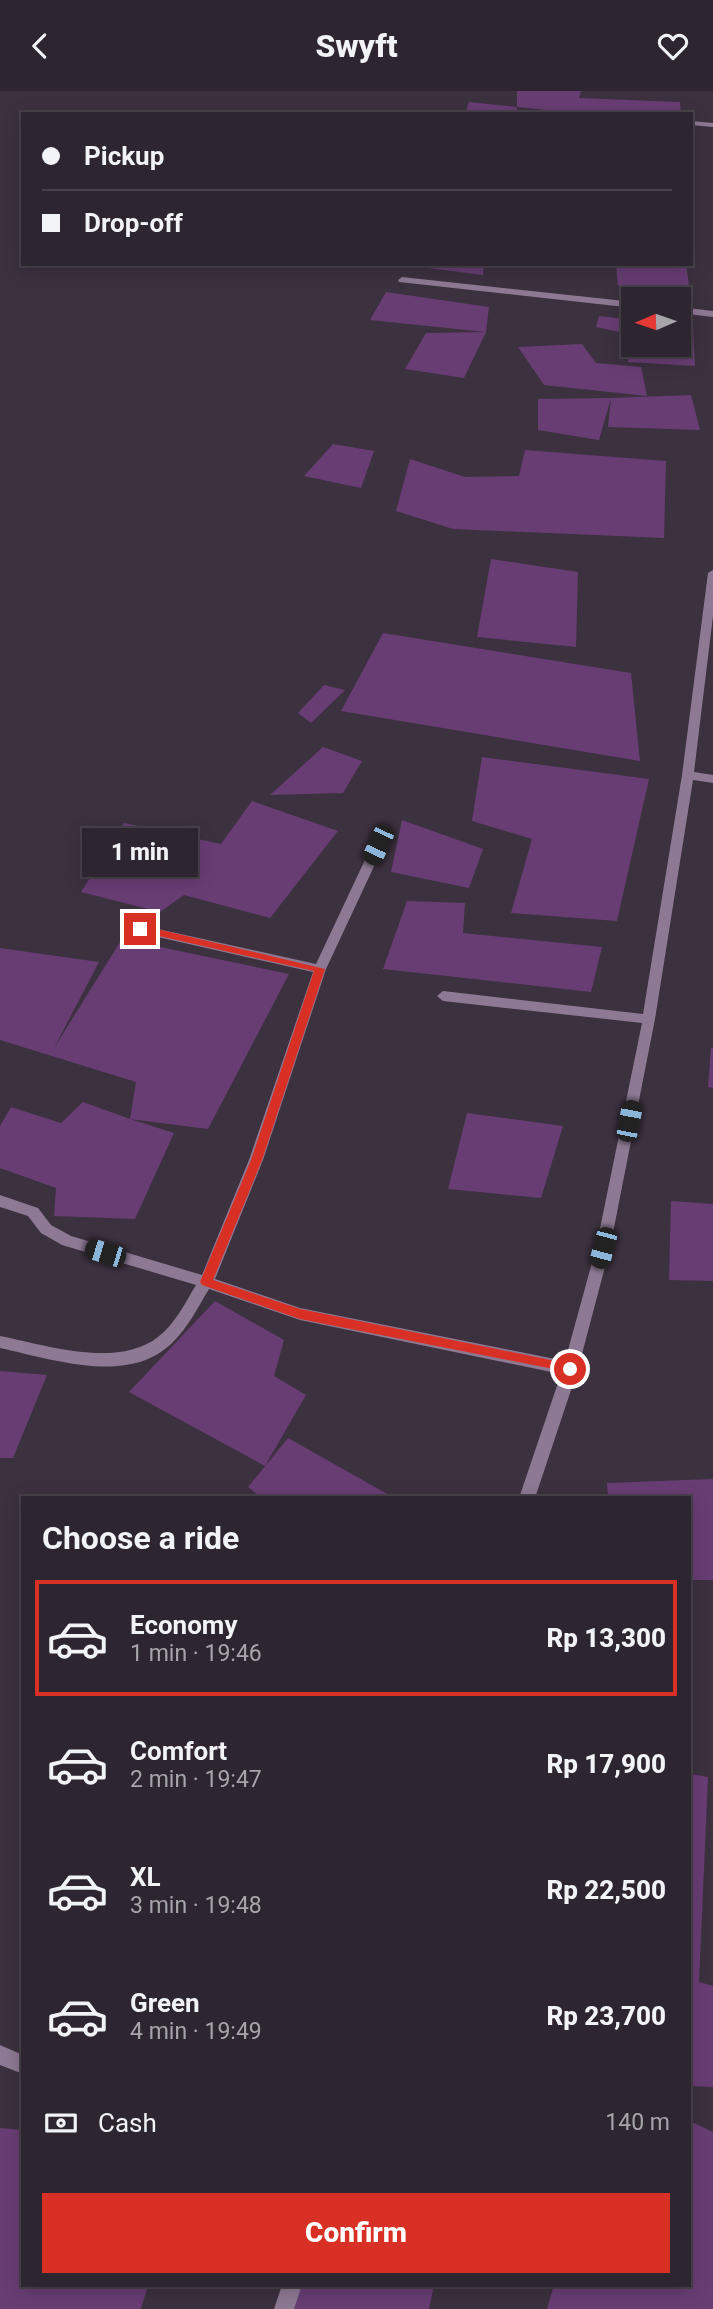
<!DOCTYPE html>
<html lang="en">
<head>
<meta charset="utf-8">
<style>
  :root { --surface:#2d252f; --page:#352d37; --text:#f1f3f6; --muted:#a7a5aa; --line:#48424b; --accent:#d93025 }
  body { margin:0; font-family:Roboto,sans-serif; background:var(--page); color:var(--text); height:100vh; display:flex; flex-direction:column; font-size:26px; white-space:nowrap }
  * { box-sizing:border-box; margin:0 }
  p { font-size:23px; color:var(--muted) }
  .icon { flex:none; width:38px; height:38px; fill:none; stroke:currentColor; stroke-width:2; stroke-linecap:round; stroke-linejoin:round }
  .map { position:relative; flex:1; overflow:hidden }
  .panel { position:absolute; left:21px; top:1405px; width:670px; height:791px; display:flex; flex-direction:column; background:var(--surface); border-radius:0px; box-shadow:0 4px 18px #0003,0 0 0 2px var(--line) }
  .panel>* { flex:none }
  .banner { position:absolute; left:21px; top:21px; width:672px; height:154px; border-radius:0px; box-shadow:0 4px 18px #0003,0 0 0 2px var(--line); display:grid; align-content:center; height:154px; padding:0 21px; background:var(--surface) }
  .needle { width:46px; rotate:268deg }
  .buttons { position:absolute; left:621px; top:196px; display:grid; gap:14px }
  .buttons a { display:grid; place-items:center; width:70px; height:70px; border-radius:0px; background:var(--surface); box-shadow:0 4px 18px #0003,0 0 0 2px var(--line); font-size:35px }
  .end { position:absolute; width:32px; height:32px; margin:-16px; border:9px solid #d93025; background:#fff; box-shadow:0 0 0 4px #fff }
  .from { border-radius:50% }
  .bubble { position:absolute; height:49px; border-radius:0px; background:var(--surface); box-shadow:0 4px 18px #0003,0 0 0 2px var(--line); font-size:23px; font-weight:800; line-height:49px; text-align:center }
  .car { position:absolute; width:21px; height:42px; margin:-21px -10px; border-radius:9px; box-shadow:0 0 5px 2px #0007; background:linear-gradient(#222 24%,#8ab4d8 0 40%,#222 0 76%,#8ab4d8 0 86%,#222 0) }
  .banner b { display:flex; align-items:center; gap:24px; height:66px; font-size:26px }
  .banner b+b { border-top:2px solid var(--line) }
  .banner i { width:18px; height:18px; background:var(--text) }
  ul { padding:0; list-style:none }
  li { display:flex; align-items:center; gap:21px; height:116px; margin:0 14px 10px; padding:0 7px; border:4px solid transparent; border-radius:0px }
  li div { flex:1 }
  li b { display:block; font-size:26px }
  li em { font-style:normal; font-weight:800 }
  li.active { border-color:var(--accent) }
  li>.icon { width:63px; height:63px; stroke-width:1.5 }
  h2 { padding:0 21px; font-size:32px; line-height:84px }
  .pay { display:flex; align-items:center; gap:18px; height:77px; padding:0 21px; font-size:26px }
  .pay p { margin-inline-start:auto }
  .primary-button { display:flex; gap:14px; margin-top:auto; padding:14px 21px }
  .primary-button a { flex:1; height:80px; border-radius:0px; background:var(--accent); color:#fff; font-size:28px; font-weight:800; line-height:80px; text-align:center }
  header { display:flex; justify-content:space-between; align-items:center; height:91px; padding:0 21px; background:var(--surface); font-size:32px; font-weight:800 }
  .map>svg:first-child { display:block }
  .building { fill:#683d74 }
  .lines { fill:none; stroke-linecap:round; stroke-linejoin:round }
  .minor { fill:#8d7993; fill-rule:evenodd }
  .route { fill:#d93025 }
</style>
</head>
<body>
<header><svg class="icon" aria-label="back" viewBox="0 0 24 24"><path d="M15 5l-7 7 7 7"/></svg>Swyft<svg class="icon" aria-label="heart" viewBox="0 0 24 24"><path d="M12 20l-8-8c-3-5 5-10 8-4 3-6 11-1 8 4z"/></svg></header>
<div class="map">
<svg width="713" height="2218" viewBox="0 0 713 2218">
  <rect width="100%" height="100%" fill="#3c313f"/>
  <!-- building -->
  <path class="building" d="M517 0H581L579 7 680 11 681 23 574 22 517 16Z
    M469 11 517 16V23H465Z
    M397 173H484L483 184Z
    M616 173H686L689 195H618Z
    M386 201 489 216 486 241 370 229Z
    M599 225 625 228 624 242 596 236Z
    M679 233 693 235 695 275 628 271 631 254H679Z
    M486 241 464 287 405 278 426 242Z
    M582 253 596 272 641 276 647 305 544 294 518 256Z
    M691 304 700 339 608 336 611 307Z
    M611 307 599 349 538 339V308Z
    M333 353 374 360 361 397 304 385Z
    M525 359 666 370 664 447 453 438 396 420 410 368 465 386 519 385Z
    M491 468 578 481 576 556 477 546Z
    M383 542 631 582 640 670 341 620Z
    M324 594 345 599 311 632 298 622Z
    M323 656 362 670 343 702 270 704Z
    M482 666 649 688 617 830 511 822 532 748 472 730Z
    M252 710 338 740 270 827 184 804 160 821 81 801 124 732 221 753Z
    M402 729 483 758 469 797 391 781Z
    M407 810 465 812 463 842 602 856 591 901 383 878Z
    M122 848 289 883 208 1038 130 1028 174 1042 135 1128 54 1125 56 1097 0 1077V1035L11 1016 61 1032 83 1011 130 1028 136 991 0 949V857L99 871 54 957Z
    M711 957H713V997L708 996Z
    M467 1022 563 1035 541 1107 448 1098Z
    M671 1110 713 1113V1190L669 1189Z
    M215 1210 284 1249 274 1285 306 1304 265 1375 129 1301Z
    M0 1280 47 1284 13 1367H0Z
    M288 1347 389 1404 387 1407H262L248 1396Z
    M713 1388V1489H690V1407H608L607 1392Z
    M690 1683 708 1686 699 1891 713 1895V1996L690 1995Z
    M690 2030 713 2041V2218H547L554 2194H690Z
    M0 2037 23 2039V2194H148L141 2218H0Z
    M298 2194H434L429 2218H290Z"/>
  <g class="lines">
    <!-- minor -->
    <path class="minor" d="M691 30 713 32V36L691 34Z
      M402 186 634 211V217L399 191 398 189Z
      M679 216 713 220V226L679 222Z
      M713 479V525L694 681 713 684V692L693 689 655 928 610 1157 578 1278 535 1407H519L561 1283 300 1229 209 1198C198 1216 188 1237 172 1252 128 1295 52 1268 0 1257V1245C46 1254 117 1278 158 1246 175 1233 185 1212 196 1194L62 1154 41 1142 28 1125 0 1116V1104L38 1117 51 1134 71 1145 202 1184 249 1069 313 881 140 842 136 841 134 838 136 835 140 834 316 873 372 754 378 750 384 754 326 878 263 1069 215 1188 300 1217 565 1270 596 1157 642 932 443 910 437 905 443 900 643 923 682 684 708 482Z
      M0 1954 23 1964V1983L0 1974Z
      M282 2194H302L294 2218H274Z"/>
  </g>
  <!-- route -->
  <path class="route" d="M140 834 325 878 262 1069 213 1189 300 1218 570 1273 576 1278 574 1282 300 1228 202 1194 200 1191 251 1069 314 880 137 840V835Z"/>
</svg>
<div class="buttons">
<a><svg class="needle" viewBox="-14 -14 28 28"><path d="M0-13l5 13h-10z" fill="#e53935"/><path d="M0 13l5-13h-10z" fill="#a7a5aa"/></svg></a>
</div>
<i class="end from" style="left:570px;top:1278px"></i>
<i class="end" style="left:140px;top:838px"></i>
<div class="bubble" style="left:82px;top:737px;width:116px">1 min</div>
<i class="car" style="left:378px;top:754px;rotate:205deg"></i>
<i class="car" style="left:629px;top:1030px;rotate:11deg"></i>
<i class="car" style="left:603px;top:1157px;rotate:195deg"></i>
<i class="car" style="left:105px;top:1162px;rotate:287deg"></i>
<div class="banner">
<b><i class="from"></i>Pickup</b>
<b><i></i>Drop-off</b>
</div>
<section class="panel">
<h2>Choose a ride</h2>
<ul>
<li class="active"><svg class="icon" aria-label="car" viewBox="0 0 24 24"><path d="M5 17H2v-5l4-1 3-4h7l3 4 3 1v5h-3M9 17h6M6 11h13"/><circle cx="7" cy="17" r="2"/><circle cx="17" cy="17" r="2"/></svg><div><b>Economy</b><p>1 min · 19:46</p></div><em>Rp 13,300</em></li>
<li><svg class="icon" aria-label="car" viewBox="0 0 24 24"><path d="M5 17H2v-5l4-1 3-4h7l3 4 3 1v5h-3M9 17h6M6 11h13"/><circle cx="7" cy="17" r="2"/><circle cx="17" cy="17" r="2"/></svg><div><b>Comfort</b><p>2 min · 19:47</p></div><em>Rp 17,900</em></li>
<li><svg class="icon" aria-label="car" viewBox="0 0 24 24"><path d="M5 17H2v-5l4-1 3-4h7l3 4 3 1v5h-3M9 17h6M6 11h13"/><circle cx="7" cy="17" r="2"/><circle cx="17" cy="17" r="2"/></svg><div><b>XL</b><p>3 min · 19:48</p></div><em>Rp 22,500</em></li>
<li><svg class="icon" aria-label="car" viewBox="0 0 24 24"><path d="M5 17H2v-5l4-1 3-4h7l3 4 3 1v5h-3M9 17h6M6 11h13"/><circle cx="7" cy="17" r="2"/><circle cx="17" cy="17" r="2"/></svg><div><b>Green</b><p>4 min · 19:49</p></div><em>Rp 23,700</em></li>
</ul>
<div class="pay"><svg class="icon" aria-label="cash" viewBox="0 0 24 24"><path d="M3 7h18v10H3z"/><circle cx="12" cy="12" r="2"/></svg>Cash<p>140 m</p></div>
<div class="primary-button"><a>Confirm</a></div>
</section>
</div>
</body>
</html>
